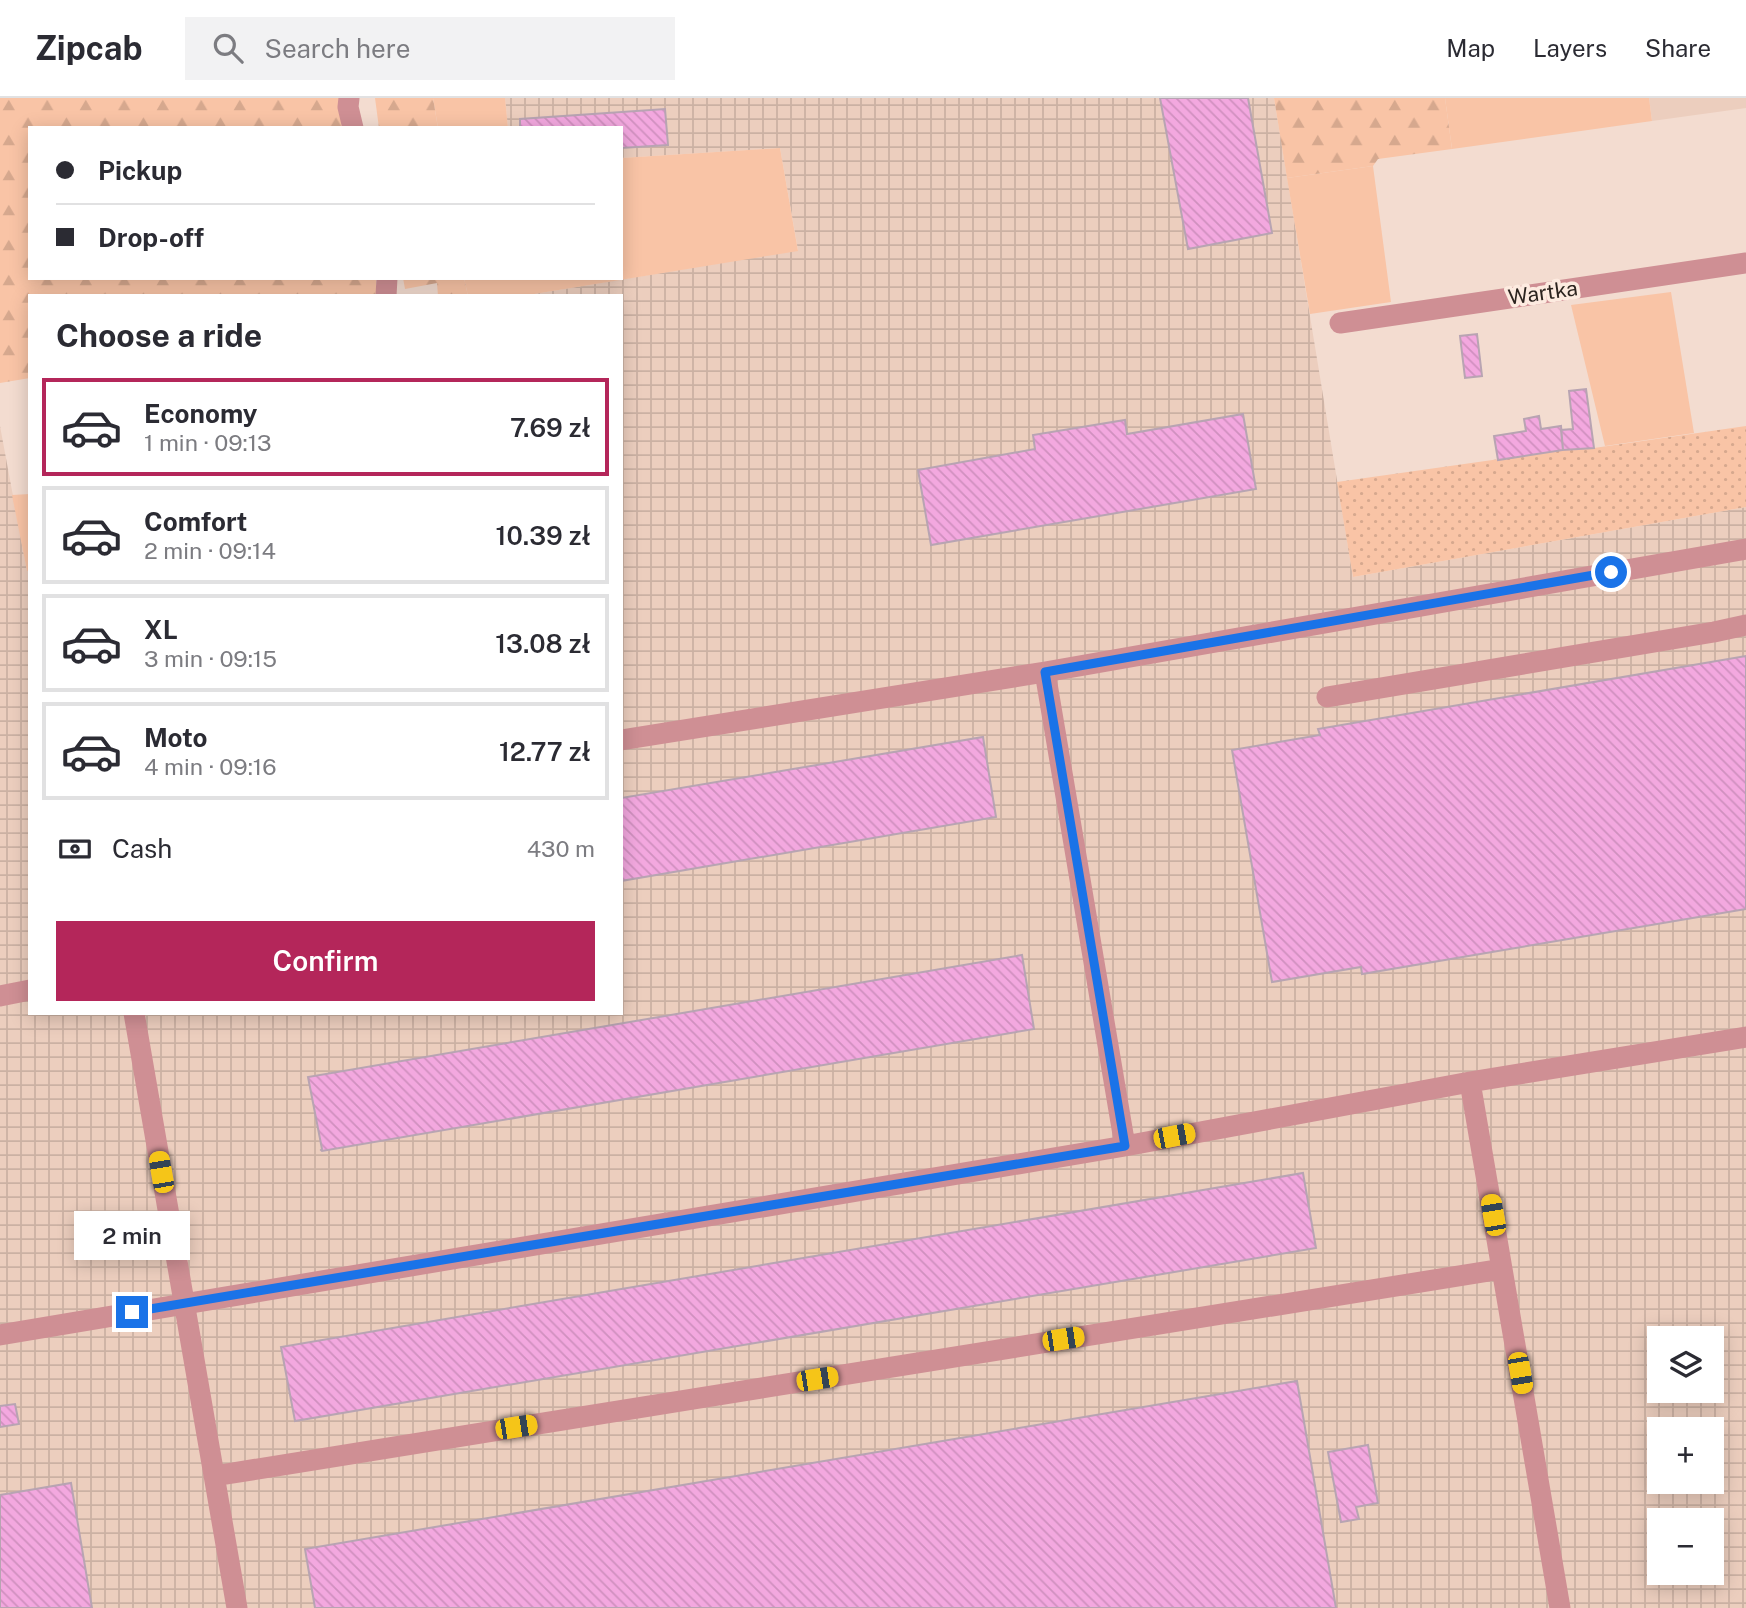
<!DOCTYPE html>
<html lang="en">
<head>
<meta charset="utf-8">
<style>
  :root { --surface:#fff; --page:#f2f2f3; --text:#2b2b33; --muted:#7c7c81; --line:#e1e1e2; --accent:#b4265a }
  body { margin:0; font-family:"Public Sans",sans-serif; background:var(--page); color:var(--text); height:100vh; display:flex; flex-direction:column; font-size:26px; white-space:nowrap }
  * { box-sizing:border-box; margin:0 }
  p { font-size:23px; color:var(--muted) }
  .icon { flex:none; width:38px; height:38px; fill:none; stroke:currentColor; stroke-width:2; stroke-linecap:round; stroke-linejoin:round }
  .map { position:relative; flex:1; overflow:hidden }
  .side { position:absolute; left:28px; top:196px; width:595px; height:721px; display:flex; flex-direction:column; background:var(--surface); border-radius:0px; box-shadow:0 4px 18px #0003 }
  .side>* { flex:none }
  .banner { position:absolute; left:28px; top:28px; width:595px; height:154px; border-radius:0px; box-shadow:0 4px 18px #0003; display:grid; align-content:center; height:154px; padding:0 28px; background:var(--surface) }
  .controls { position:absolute; left:1647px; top:1228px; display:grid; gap:14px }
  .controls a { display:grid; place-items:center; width:77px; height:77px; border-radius:0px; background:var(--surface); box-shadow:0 4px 18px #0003; font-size:35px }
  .end { position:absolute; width:32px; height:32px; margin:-16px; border:9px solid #1a73e8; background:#fff; box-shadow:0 0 0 4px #fff }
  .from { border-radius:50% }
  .bubble { position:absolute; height:49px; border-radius:0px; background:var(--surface); box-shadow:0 4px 18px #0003; font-size:23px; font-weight:600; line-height:49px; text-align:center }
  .car { position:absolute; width:21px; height:42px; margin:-21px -10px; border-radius:9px; box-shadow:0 0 5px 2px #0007; background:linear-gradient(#f5c518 24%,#345 0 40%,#f5c518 0 76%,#345 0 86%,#f5c518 0) }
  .banner b { display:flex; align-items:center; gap:24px; height:66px; font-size:26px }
  .banner b+b { border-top:2px solid var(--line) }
  .banner i { width:18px; height:18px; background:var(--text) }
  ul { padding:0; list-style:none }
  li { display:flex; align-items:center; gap:21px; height:98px; margin:0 14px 10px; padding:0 14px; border:4px solid var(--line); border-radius:0px }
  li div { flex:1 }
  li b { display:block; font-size:26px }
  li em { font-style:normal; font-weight:600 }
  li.selected { border-color:var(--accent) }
  li>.icon { width:63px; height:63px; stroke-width:1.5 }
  h2 { padding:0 28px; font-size:32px; line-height:84px }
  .pay { display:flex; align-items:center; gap:18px; height:77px; padding:0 28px; font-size:26px }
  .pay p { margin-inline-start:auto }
  .cta { display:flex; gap:14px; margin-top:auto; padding:14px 28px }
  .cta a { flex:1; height:80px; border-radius:0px; background:var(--accent); color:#fff; font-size:28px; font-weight:600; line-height:80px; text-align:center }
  header { display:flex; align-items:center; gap:42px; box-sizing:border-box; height:98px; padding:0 35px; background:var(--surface); border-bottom:2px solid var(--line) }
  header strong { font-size:33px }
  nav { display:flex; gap:38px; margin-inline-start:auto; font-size:24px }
  .search { width:490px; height:63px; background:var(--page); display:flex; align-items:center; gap:18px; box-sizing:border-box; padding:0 24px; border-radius:0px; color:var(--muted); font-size:26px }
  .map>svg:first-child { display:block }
  .built { fill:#eccebe }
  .industrial { fill:url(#industrial-grid); fill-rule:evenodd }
  .grass { fill:#f9c4a6 }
  .forest { fill:url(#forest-firs) }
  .garden { fill:url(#garden-dots) }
  .building { fill:url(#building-back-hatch); stroke:#b8a4b2; stroke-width:2 }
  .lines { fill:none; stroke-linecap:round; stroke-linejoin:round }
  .minor { stroke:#cf8f94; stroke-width:21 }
  .route { stroke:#1a73e8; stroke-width:9 }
  .labels { text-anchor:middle; stroke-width:7; stroke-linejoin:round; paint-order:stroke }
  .street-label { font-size:21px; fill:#2c241f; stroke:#fdebe0 }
</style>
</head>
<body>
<header>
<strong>Zipcab</strong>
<div class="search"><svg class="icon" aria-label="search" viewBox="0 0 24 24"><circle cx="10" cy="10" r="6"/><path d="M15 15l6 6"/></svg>Search here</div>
<nav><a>Map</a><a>Layers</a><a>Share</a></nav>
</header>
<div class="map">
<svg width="1746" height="1510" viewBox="0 0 1746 1510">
  <defs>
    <pattern id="industrial-grid" width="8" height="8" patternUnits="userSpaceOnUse" patternTransform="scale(1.75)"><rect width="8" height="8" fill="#eccebe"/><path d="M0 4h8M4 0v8" fill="none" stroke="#cbb1a3"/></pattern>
    <pattern id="forest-firs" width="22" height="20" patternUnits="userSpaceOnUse" patternTransform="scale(1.75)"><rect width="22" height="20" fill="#f9c4a6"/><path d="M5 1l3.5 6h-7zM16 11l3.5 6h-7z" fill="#d6a88e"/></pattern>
    <pattern id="garden-dots" width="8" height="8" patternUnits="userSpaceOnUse" patternTransform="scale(1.75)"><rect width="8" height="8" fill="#f9c4a6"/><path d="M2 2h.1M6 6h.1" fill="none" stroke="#d6a88e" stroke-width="1.8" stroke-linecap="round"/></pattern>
    <pattern id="building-back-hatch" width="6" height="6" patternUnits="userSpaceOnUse" patternTransform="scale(1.75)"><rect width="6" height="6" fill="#f3a8df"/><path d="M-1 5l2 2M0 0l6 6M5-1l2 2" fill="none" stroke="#d090bf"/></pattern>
  </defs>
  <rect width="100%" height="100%" fill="#f3dcd0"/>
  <!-- built -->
  <path class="built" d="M1649 0H1746V10L1652 23Z"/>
  <!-- industrial -->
  <path class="industrial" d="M505 0H1274L1353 479 1746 409V1510H0V328L27 473H30V915H621V198H522L798 152 780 50 621 60V30H508ZM1659 1241H1712V1293H1659ZM1659 1332H1712V1384H1659ZM1659 1423H1712V1475H1659Z"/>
  <!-- grass -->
  <path class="grass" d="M433 0H505L508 30H438Z
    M1445 0H1649L1652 23 1452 51Z
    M780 50 798 153 522 198H468L464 180H621V60Z
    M1373 68 1391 204 1310 216 1287 80Z
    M1671 194 1694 335 1605 348 1571 207Z
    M30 396V473H27L12 397Z"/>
  <!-- forest -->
  <path class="forest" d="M0 0H340L342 30H30V180H376V196L363 198H30V280L0 285Z
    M375 0H433L438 30H379Z
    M1274 0H1445L1452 51 1378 61 1373 68 1287 80Z
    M403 180H464L468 198H438L437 185 405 191Z"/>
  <!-- garden -->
  <path class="garden" d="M1746 328V409L1353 479 1337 384 1563 352 1594 350Z"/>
  <!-- building -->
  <path class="building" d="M1160 0H1248L1272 135 1188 151Z
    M665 11 668 47 621 50V30H520V21Z
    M1477 236 1482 278 1465 280 1460 238Z
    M1586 291 1594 350 1563 352 1561 332 1573 331 1569 293Z
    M1243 316 1256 391 931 447 918 372 1035 351 1033 337 1125 322 1127 336Z
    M1539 318 1541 331 1561 328 1563 352 1498 362 1494 338 1526 333 1524 321Z
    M1746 558V811L1362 876 1361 869 1272 884 1232 652 1320 637 1318 631Z
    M983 639 996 719 621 783V700Z
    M1022 857 1034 931 322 1053 321 1052 322 1051 308 979Z
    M1303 1075 1316 1150 295 1323 281 1249Z
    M1297 1283 1336 1510H315L305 1451Z
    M15 1306 19 1326 0 1329V1308Z
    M1368 1347 1378 1405 1356 1409 1359 1421 1341 1424 1328 1354Z
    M71 1385 92 1510H0V1397Z"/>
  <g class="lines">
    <!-- minor -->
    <path class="minor" d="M349 0 348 9 353 30
      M386 198 387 180
      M1340 225 1746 165
      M1045 574 1125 1048
      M1327 599 1714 534 1746 527
      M621 642 1045 574 1746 451
      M0 898 30 892
      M134 915 237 1510
      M1470 984 1560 1510
      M0 1237 1125 1048 1470 984 1746 939
      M214 1378 1502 1171"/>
  </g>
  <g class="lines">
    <!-- route -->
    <path class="route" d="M132 1214 1125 1048 1045 574 1611 474"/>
  </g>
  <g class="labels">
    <!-- street labels -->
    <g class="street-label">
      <text transform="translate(1543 195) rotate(-8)" y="7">Wartka</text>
    </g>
  </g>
</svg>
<div class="controls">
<a><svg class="icon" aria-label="layers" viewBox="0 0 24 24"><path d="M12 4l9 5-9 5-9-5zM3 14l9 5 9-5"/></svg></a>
<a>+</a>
<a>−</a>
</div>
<i class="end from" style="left:1611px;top:474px"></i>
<i class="end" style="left:132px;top:1214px"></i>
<div class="bubble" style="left:74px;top:1113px;width:116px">2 min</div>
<i class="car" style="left:1174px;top:1038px;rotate:79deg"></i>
<i class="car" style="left:161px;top:1074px;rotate:350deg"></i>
<i class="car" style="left:1493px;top:1117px;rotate:350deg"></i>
<i class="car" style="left:1063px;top:1241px;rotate:81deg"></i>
<i class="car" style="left:1520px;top:1275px;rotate:170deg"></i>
<i class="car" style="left:817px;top:1281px;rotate:81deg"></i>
<i class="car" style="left:516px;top:1329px;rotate:81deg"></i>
<div class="banner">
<b><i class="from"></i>Pickup</b>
<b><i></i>Drop-off</b>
</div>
<section class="side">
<h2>Choose a ride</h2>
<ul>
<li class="selected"><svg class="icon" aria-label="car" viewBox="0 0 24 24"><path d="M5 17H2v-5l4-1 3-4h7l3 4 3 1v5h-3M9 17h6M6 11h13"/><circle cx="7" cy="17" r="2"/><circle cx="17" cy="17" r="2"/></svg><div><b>Economy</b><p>1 min · 09:13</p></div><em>7.69 zł</em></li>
<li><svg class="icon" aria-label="car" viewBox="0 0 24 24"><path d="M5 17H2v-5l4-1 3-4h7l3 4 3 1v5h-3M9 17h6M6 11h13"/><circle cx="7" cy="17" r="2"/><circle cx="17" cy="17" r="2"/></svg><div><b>Comfort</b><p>2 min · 09:14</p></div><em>10.39 zł</em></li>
<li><svg class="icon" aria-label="car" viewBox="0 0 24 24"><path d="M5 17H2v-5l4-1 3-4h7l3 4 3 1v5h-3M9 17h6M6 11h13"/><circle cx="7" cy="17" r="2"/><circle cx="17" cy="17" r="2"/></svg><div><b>XL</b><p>3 min · 09:15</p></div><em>13.08 zł</em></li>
<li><svg class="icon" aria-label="car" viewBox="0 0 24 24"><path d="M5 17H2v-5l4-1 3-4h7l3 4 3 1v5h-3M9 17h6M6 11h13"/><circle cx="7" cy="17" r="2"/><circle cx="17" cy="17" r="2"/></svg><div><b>Moto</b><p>4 min · 09:16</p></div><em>12.77 zł</em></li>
</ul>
<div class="pay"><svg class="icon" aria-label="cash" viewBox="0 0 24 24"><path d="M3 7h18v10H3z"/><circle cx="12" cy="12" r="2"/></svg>Cash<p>430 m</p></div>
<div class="cta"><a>Confirm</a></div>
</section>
</div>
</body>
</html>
